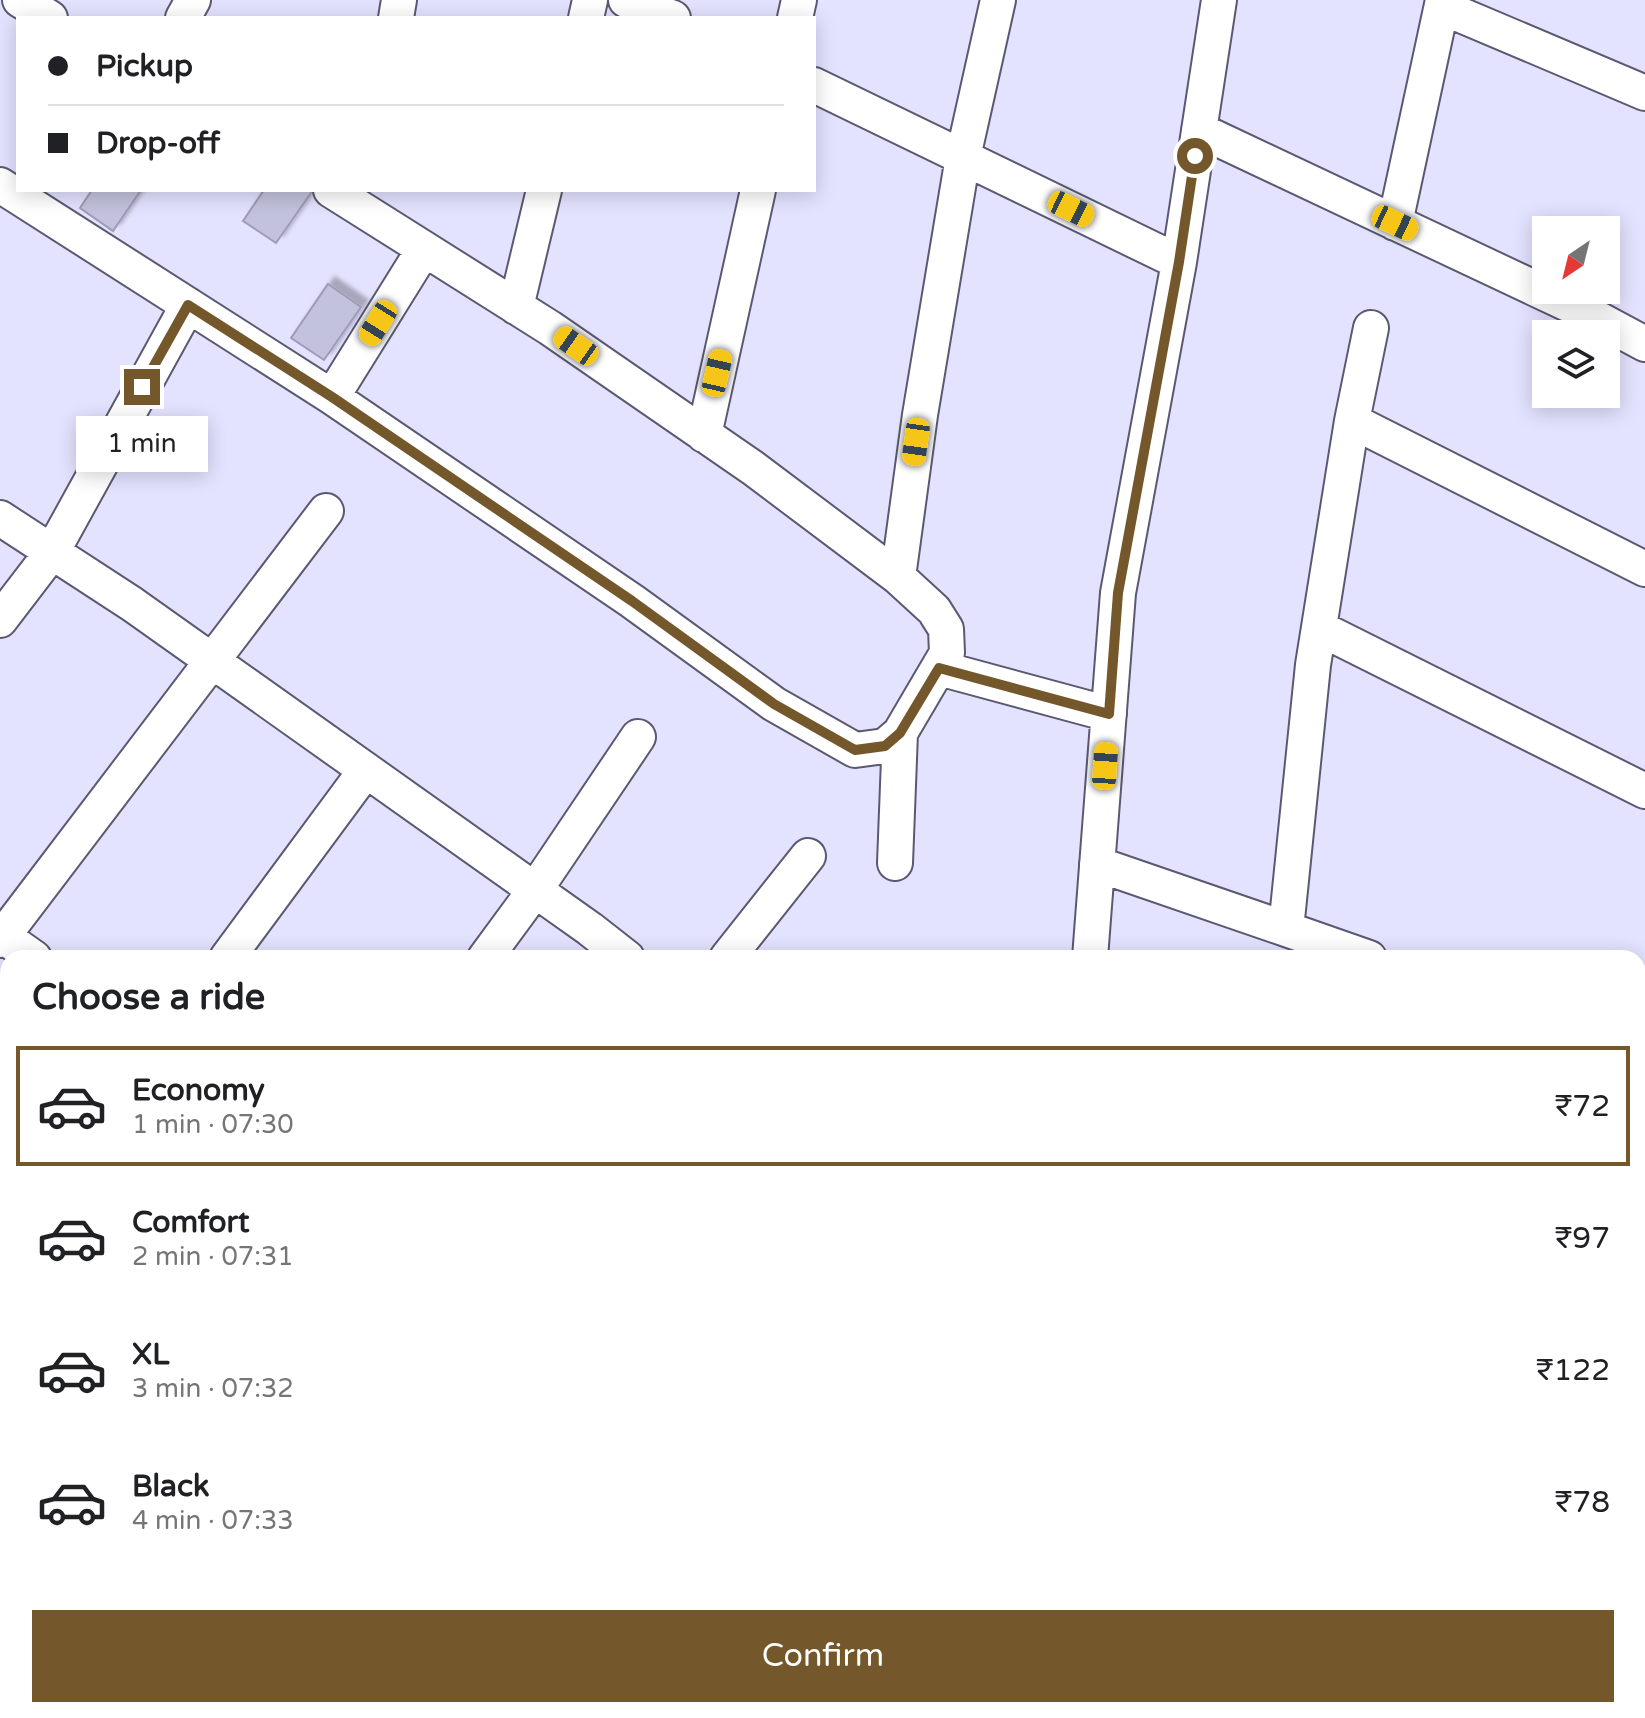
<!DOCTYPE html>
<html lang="en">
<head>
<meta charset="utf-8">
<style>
  :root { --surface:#fff; --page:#f6f6f6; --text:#202124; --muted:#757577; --line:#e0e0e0; --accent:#74582b }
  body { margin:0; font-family:"Varela Round",sans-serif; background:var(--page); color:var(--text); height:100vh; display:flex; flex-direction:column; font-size:30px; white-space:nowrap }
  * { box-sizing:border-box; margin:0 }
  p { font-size:26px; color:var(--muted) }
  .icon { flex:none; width:44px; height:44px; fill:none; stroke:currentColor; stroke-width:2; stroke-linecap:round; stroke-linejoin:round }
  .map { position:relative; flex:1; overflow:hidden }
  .details { position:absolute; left:0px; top:950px; width:1646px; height:768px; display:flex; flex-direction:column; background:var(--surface); border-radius:24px 24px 0 0; box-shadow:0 4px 20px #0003 }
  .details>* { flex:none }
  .top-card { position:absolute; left:16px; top:16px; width:800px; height:176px; border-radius:0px; box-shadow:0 4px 20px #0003; display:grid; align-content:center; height:176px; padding:0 32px; background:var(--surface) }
  .needle { width:52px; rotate:215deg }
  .buttons { position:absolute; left:1532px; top:216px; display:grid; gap:16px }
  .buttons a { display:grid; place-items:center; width:88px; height:88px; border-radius:0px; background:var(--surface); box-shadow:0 4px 20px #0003; font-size:40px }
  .end { position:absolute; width:36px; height:36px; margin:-18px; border:10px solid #74582b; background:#fff; box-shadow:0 0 0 4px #fff }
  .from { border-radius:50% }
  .bubble { position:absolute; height:56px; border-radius:0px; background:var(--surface); box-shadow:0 4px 20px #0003; font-size:26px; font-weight:600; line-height:56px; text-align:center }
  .car { position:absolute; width:24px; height:48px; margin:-24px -12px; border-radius:10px; box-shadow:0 0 6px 2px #0007; background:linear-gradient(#f5c518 24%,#345 0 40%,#f5c518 0 76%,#345 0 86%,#f5c518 0) }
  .top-card b { display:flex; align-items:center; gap:28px; height:76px; font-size:30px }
  .top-card b+b { border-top:2px solid var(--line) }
  .top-card i { width:20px; height:20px; background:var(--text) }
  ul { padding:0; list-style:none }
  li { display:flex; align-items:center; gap:24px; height:120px; margin:0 16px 12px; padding:0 16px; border:4px solid transparent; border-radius:0px }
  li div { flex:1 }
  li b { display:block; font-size:30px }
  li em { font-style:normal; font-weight:600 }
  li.active { border-color:var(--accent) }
  li>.icon { width:72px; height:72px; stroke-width:1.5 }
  h2 { padding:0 32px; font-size:36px; line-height:96px }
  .button { display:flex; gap:16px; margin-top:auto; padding:16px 32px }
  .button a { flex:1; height:92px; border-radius:0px; background:var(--accent); color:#fff; font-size:32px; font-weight:600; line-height:92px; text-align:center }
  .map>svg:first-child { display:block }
  .building { fill:#c3c2dd; stroke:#9d9bb5; stroke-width:2; filter:url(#shadow) }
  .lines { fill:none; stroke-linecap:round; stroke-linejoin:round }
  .street-casing { stroke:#5b5971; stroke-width:38 }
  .street { stroke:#fff; stroke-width:34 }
  .route { stroke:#74582b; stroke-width:10 }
</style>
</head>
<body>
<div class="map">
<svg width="1645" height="1718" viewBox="0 0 1645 1718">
  <defs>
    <filter id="shadow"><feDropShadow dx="7" dy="-7" stdDeviation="2" flood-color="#0004"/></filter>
  </defs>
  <rect width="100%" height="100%" fill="#e4e3ff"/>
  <!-- building -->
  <path class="building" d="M92 190H141L113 231 80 208Z
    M264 190H313L276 243 243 221Z
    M328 284 361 307 324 360 291 338Z
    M8 1663V1707L0 1700V1674Z
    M12 1710H60L54 1718H23Z"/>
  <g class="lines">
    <defs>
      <path id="street" d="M20 0 50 18
        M626 0 673 18
        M1442 7 1645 93
        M183 18 193 0
        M396 18 399 0
        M586 18 590 0
        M795 18 799 0
        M814 85 1179 262
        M1199 130 1589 314 1645 344
        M0 185 332 397 632 601 774 704 855 750 885 746 900 733 947 653 946 629 934 610 898 577 920 415 963 157 998 0
        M331 190 550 328 753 468 898 577
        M1395 223 1443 0
        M516 307 544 190
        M332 397 424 249
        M1352 421 1645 569
        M704 435 758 190
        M0 518 132 604 590 929 627 958
        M0 620 52 552 188 305
        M1319 628 1645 791
        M939 668 1109 714
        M895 863 900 733
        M1097 864 1286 929 1313 665 1352 421 1371 328
        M1286 929 1369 958
        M0 934 34 958
        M0 940 326 511
        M227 958 366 770
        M485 958 535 890 638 737
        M727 958 808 856
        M1090 958 1118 593 1179 262 1219 0
        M1638 1053 1645 1055
        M1638 1252 1644 1253 1645 1251
        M0 1263 8 1252
        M0 1367 8 1373
        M1638 1391 1645 1397
        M0 1593 8 1582
        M433 1710 443 1718
        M814 1710 818 1718
        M1054 1710 1059 1718
        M1466 1710 1479 1718
        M152 1718 158 1710
        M401 1718 407 1710
        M645 1718 652 1710
        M1174 1718 1179 1710"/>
    </defs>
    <!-- street casing -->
    <use href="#street" class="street-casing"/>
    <!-- street -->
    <use href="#street" class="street"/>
  </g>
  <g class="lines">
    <!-- route -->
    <path class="route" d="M142 387 188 305 332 397 632 601 774 704 855 750 885 746 900 733 939 668 1109 714 1118 593 1179 262 1195 156"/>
  </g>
</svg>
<div class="buttons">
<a><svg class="needle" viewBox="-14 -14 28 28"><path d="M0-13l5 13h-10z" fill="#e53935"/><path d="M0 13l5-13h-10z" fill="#757577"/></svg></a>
<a><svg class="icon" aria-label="layers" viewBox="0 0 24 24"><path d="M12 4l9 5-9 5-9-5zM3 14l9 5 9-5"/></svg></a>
</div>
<i class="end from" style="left:1195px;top:156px"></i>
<i class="end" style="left:142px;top:387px"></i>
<div class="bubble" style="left:76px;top:416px;width:132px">1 min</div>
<i class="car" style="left:1071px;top:209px;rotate:116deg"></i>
<i class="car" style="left:1395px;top:223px;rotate:115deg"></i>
<i class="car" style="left:378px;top:323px;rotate:212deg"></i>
<i class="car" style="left:576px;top:346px;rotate:305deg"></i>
<i class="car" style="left:717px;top:373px;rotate:13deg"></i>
<i class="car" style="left:916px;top:442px;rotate:188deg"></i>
<i class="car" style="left:1105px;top:766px;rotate:4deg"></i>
<div class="top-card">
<b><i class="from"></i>Pickup</b>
<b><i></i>Drop-off</b>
</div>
<section class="details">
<h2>Choose a ride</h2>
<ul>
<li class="active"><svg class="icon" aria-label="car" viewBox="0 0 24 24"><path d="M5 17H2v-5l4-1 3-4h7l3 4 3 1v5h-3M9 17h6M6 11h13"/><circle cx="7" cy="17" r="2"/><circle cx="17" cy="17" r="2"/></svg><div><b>Economy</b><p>1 min · 07:30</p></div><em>₹72</em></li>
<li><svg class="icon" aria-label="car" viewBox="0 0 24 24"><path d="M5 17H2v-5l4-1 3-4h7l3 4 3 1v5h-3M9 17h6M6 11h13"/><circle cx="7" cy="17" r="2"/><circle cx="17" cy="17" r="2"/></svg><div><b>Comfort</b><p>2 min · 07:31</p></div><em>₹97</em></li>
<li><svg class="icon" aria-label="car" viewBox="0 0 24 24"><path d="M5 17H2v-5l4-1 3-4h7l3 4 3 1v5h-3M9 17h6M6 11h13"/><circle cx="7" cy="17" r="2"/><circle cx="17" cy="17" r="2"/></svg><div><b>XL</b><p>3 min · 07:32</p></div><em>₹122</em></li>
<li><svg class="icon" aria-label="car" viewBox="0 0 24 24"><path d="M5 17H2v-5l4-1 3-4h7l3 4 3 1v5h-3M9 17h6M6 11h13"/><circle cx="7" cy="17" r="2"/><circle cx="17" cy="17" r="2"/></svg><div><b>Black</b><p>4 min · 07:33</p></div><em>₹78</em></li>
</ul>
<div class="button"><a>Confirm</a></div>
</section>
</div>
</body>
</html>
